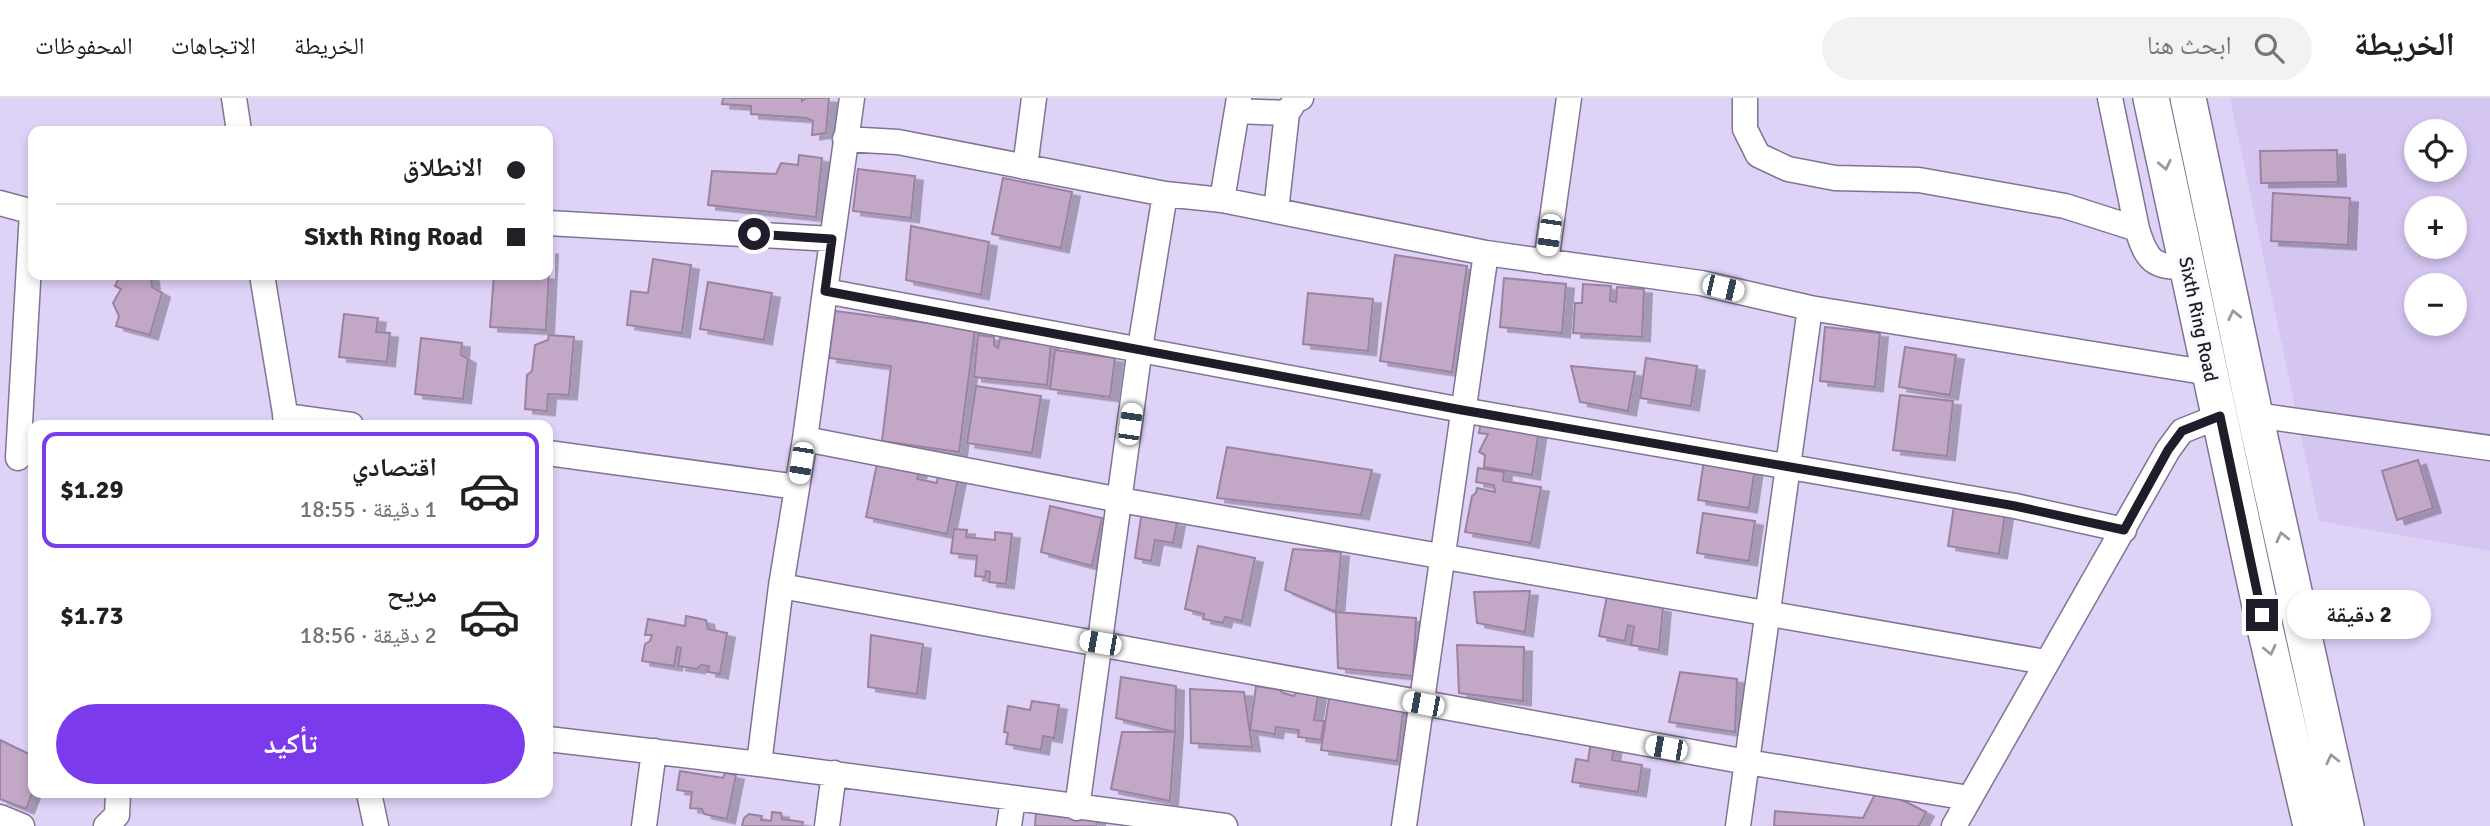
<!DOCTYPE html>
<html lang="ar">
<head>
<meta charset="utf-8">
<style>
  :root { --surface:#fff; --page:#f2f2f2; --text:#202124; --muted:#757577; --line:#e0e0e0; --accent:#7c3aed }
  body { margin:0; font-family:Signika,"Noto Naskh Arabic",sans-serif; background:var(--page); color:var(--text); direction:rtl; height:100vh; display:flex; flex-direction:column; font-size:26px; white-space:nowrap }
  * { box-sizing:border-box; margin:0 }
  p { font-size:23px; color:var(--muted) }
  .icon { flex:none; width:38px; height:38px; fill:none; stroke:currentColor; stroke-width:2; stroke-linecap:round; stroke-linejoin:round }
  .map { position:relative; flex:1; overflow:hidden; direction:ltr }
  .drawer { position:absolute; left:28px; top:322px; width:525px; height:378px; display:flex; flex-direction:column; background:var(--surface); border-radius:14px; box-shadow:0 4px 10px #0003; direction:rtl }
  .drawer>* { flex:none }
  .banner { position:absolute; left:28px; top:28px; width:525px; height:154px; border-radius:14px; box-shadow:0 4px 10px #0003; direction:rtl; display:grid; align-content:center; height:154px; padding:0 28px; background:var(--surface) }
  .controls { position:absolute; left:2404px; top:21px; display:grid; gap:14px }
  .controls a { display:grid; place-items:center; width:63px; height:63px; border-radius:50%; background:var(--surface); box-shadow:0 4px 10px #0003; font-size:35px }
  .end { position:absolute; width:32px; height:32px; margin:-16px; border:9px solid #211c29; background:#fff; box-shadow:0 0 0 4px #fff }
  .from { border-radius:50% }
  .bubble { position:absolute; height:49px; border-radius:24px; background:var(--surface); box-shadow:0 4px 10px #0003; font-size:23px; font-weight:800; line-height:49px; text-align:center; direction:rtl }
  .car { position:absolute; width:21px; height:42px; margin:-21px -10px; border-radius:9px; box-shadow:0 0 5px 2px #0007; background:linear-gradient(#fff 24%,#345 0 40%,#fff 0 76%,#345 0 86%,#fff 0) }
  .banner b { display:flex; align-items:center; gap:24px; height:66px; font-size:26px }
  .banner b+b { border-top:2px solid var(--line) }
  .banner i { width:18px; height:18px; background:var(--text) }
  ul { padding:12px 0 0; list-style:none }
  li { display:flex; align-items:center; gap:21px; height:116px; margin:0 14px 10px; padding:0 14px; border:4px solid transparent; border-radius:14px }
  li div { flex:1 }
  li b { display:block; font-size:26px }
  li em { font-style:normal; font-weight:800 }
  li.selected { border-color:var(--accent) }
  li>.icon { width:63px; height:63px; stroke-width:1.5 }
  .button { display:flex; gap:14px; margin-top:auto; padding:14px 28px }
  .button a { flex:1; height:80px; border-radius:42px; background:var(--accent); color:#fff; font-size:28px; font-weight:800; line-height:80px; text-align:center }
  header { display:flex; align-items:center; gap:42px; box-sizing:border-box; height:98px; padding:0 35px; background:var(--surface); border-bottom:2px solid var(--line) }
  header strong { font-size:33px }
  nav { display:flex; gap:38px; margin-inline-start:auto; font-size:24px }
  .search { width:490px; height:63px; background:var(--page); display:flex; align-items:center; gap:18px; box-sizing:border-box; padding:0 24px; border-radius:38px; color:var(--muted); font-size:26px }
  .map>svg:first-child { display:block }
  .built { fill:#d5c5f1; fill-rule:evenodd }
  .building { fill:#c2a7c6; stroke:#9b82a0; stroke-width:2; filter:url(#shadow) }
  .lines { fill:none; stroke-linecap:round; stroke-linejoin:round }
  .minor-casing { stroke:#807395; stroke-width:27 }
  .highway-casing { stroke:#807395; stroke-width:38 }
  .minor { stroke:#fff; stroke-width:24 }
  .highway { stroke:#fff; stroke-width:35 }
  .oneway { stroke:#9b999f }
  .route { stroke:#211c29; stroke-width:9 }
  .labels { text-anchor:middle; stroke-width:7; stroke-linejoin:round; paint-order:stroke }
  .street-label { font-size:19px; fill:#211c29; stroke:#faf9fd }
</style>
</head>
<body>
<header>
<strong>الخريطة</strong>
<div class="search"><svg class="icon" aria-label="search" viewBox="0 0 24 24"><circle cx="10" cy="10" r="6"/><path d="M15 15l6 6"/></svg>ابحث هنا</div>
<nav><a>الخريطة</a><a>الاتجاهات</a><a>المحفوظات</a></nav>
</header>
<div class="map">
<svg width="2490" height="728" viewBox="0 0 2490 728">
  <defs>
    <filter id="shadow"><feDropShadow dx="8" dy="4.5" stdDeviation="0" flood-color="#0004"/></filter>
  </defs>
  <rect width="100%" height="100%" fill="#dfd2f7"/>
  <!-- built -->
  <path class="built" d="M2230 0H2490V453L2319 423ZM2417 33H2455V72H2417ZM2417 110H2455V149H2417ZM2417 187H2455V226H2417Z"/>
  <!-- building -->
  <path class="building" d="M723 0H802V3L806 0H829L826 35 812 37 813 23 806 20 751 16V8L722 6Z
    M2337 52 2338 84 2261 85 2260 53Z
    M799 57 822 60 816 119 708 107 712 73 776 76 781 65 798 67Z
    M858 71 915 78 911 120 853 113Z
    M1003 80 1072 94 1061 150 992 136Z
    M2273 95 2350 100 2348 147 2271 143Z
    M911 128 989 144 981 197 906 182Z
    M548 152H550L546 232 490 229 494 177H548Z
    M1395 157 1467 168 1452 274 1380 263Z
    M653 161 691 167 682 235 627 227 631 193 648 195Z
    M120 177H146L151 179 152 189 162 195 150 237 116 228 119 218 113 205 121 191 115 188Z
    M1504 180 1566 186 1562 235 1500 229Z
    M708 184 772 195 764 242 700 231Z
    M1583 186 1611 188 1610 203 1616 204 1617 189 1644 191 1642 239 1573 235 1575 205H1582Z
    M1308 195 1373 201 1368 253 1303 246Z
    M835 213 975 231 959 354 882 343 891 268 829 260Z
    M344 216 378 220 376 234 390 235 387 264 339 259Z
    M1825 229 1880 235 1875 289 1820 283Z
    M549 237 574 239 569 297 548 296 547 313 525 311 527 277 532 273 535 247 548 242Z
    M978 237 994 239V247L998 250 1000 240 1051 246 1047 287 974 279Z
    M421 240 462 245 461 257 468 261 463 301 415 296Z
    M1905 249 1956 257 1950 297 1899 289Z
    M1055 252 1115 260 1110 299 1050 291Z
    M1646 260 1697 268 1691 308 1640 300Z
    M1571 268 1635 274 1628 313 1580 304Z
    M976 288 1041 298 1032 355 967 345Z
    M1900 297 1953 303 1947 358 1893 352Z
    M1481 324 1539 332 1532 377 1484 369 1485 357 1479 354 1488 336 1479 335Z
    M1227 349 1372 372 1361 417 1217 400Z
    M878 361 920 370 917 381 937 385 938 376 958 381 947 436 866 419Z
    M1704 362 1755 370 1749 410 1698 402Z
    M2418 362 2433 410 2397 422 2382 373Z
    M1478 370 1504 374 1503 383 1541 389 1531 445 1465 434 1472 398 1476 395 1477 390 1495 394 1494 387 1476 384Z
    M1050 408 1102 420 1092 468 1041 454Z
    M1954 408 2005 417 1999 456 1948 448Z
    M1142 413 1171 418 1170 423 1177 424 1173 445 1155 442 1151 463 1135 460Z
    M1703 415 1755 423 1749 463 1697 455Z
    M954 431 967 432 966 439 995 442V434L1012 436 1006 486 989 484 990 474 986 473 985 479 975 478 977 458 951 455Z
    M1198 448 1255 460 1242 523 1225 519 1223 525 1203 521 1204 516 1185 511Z
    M1293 451 1341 454 1336 514 1285 492Z
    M1530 493 1525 534 1477 525 1474 494Z
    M1607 498 1663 510 1659 552 1631 547 1634 529 1628 527 1625 543 1599 538Z
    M1336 514 1416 520 1413 578 1338 570Z
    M686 518 706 522 708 531 727 535 720 576 708 574 709 568 701 567 697 571 678 568 681 550 677 549 674 568 642 563 645 546 650 543 652 537H645L648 521 685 528Z
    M871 537 923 546 917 596 868 589Z
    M1457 547 1524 549 1523 603 1459 595Z
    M1680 574 1737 581 1735 634 1669 624Z
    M1121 579 1176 588 1175 634 1116 620Z
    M1256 588 1280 592 1283 595 1294 598 1297 593 1318 597 1314 622 1324 623 1321 642 1298 639 1299 632 1276 629 1275 636 1250 632Z
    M1190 591 1244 594 1252 649 1191 645Z
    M1330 594 1404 606 1397 663 1321 652Z
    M1032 603 1059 607 1054 640 1043 638 1041 652 1006 646 1008 635 1004 634 1008 608 1030 612Z
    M1122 634H1175L1170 703 1111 691Z
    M0 642 33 658V693L26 711 0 701Z
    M1591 643 1614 647 1612 662 1642 667 1638 694 1572 684 1576 661 1588 663Z
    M680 673 723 680 725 675 736 677 727 721 704 716 702 711 690 710 692 694 677 692Z
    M1878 690 1926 714 1919 728H1774L1775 713 1863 720Z
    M1036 713 1098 718 1096 728H1035Z
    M772 714 781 715 782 721 803 724 802 728H742L744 720 749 716 762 718 761 722 771 723Z"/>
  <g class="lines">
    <defs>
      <path id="minor" d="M234 0 239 33
        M852 0 825 193 1462 312 2015 408 2124 432
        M1745 0V31L1758 57 1788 71 1835 80 1919 82 2065 108 2137 131C2147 163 2153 170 2188 169
        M2110 0 2137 131
        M1237 13 1287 15
        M845 41 898 44 1165 96 1222 102 1486 155 1701 185 1810 210 2210 275
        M1025 69 1034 0
        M1222 102 1239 0
        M0 105 33 114
        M1276 113 1287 15 1295 3 1301 0
        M548 125 832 141
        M1546 164 1569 0
        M262 177 287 327
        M825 193 805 341 1120 402 2045 564
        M2255 317 2490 350
        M285 318 351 327
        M805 341 781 488 759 666 1225 728
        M548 355 797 389
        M18 360 32 114
        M781 488 1747 664 1969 700
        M548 641 759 666
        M369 695 376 728
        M1077 710 1140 250 1165 96
        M0 719 22 728
        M106 728 117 717 118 695
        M644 728 654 653
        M827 728 834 675
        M1009 728 1013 701
        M1404 728 1486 155
        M1738 728 1810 210
        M1954 728 2168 352 2182 333 2220 318"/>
      <path id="highway" d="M2151 0 2262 517 2311 728
        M2188 0 2255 317 2346 728"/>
    </defs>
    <!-- minor casing -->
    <use href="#minor" class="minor-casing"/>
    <!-- highway casing -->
    <use href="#highway" class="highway-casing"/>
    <!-- minor -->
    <use href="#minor" class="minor"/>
    <!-- highway -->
    <use href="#highway" class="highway"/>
  </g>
  <!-- one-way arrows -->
  <defs><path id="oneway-chevron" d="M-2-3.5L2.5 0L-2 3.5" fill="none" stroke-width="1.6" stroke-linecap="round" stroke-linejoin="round" transform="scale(1.75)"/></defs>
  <g class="oneway">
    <use href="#oneway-chevron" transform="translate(2165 67) rotate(78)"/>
    <use href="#oneway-chevron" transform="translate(2234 217) rotate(-102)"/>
    <use href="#oneway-chevron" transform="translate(2282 439) rotate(-103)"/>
    <use href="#oneway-chevron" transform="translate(2270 552) rotate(77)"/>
    <use href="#oneway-chevron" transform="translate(2332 661) rotate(-103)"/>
  </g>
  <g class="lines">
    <!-- route -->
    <path class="route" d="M754 136 832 141 825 193 1462 312 2015 408 2124 432 2168 352 2182 333 2220 318 2262 517"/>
  </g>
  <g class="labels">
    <!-- street labels -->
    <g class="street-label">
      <text transform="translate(2199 221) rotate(78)" y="7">Sixth Ring Road</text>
    </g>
  </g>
</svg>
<div class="controls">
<a><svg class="icon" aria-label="locate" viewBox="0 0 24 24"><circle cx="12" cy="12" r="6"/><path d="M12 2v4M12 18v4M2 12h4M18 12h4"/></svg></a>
<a>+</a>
<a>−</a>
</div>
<i class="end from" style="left:754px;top:136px"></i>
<i class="end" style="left:2262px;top:517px"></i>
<div class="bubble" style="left:2287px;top:492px;width:144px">2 دقيقة</div>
<i class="car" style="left:1549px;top:137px;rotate:188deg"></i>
<i class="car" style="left:1723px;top:190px;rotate:103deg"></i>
<i class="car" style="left:1130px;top:326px;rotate:8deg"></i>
<i class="car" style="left:801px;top:365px;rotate:189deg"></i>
<i class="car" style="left:1100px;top:545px;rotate:280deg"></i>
<i class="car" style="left:1423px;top:606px;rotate:281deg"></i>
<i class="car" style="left:1666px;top:650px;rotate:280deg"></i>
<div class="banner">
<b><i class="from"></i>الانطلاق</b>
<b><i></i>Sixth Ring Road</b>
</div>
<section class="drawer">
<ul>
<li class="selected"><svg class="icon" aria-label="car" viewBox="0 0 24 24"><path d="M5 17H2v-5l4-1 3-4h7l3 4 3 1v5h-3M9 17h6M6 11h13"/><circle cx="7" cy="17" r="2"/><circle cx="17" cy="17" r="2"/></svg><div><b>اقتصادي</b><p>1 دقيقة · 18:55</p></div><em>$1.29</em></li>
<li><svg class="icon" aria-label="car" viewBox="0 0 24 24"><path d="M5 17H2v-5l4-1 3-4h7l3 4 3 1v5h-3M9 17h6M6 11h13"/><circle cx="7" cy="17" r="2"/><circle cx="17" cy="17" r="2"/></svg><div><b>مريح</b><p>2 دقيقة · 18:56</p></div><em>$1.73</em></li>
</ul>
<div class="button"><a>تأكيد</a></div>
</section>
</div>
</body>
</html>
